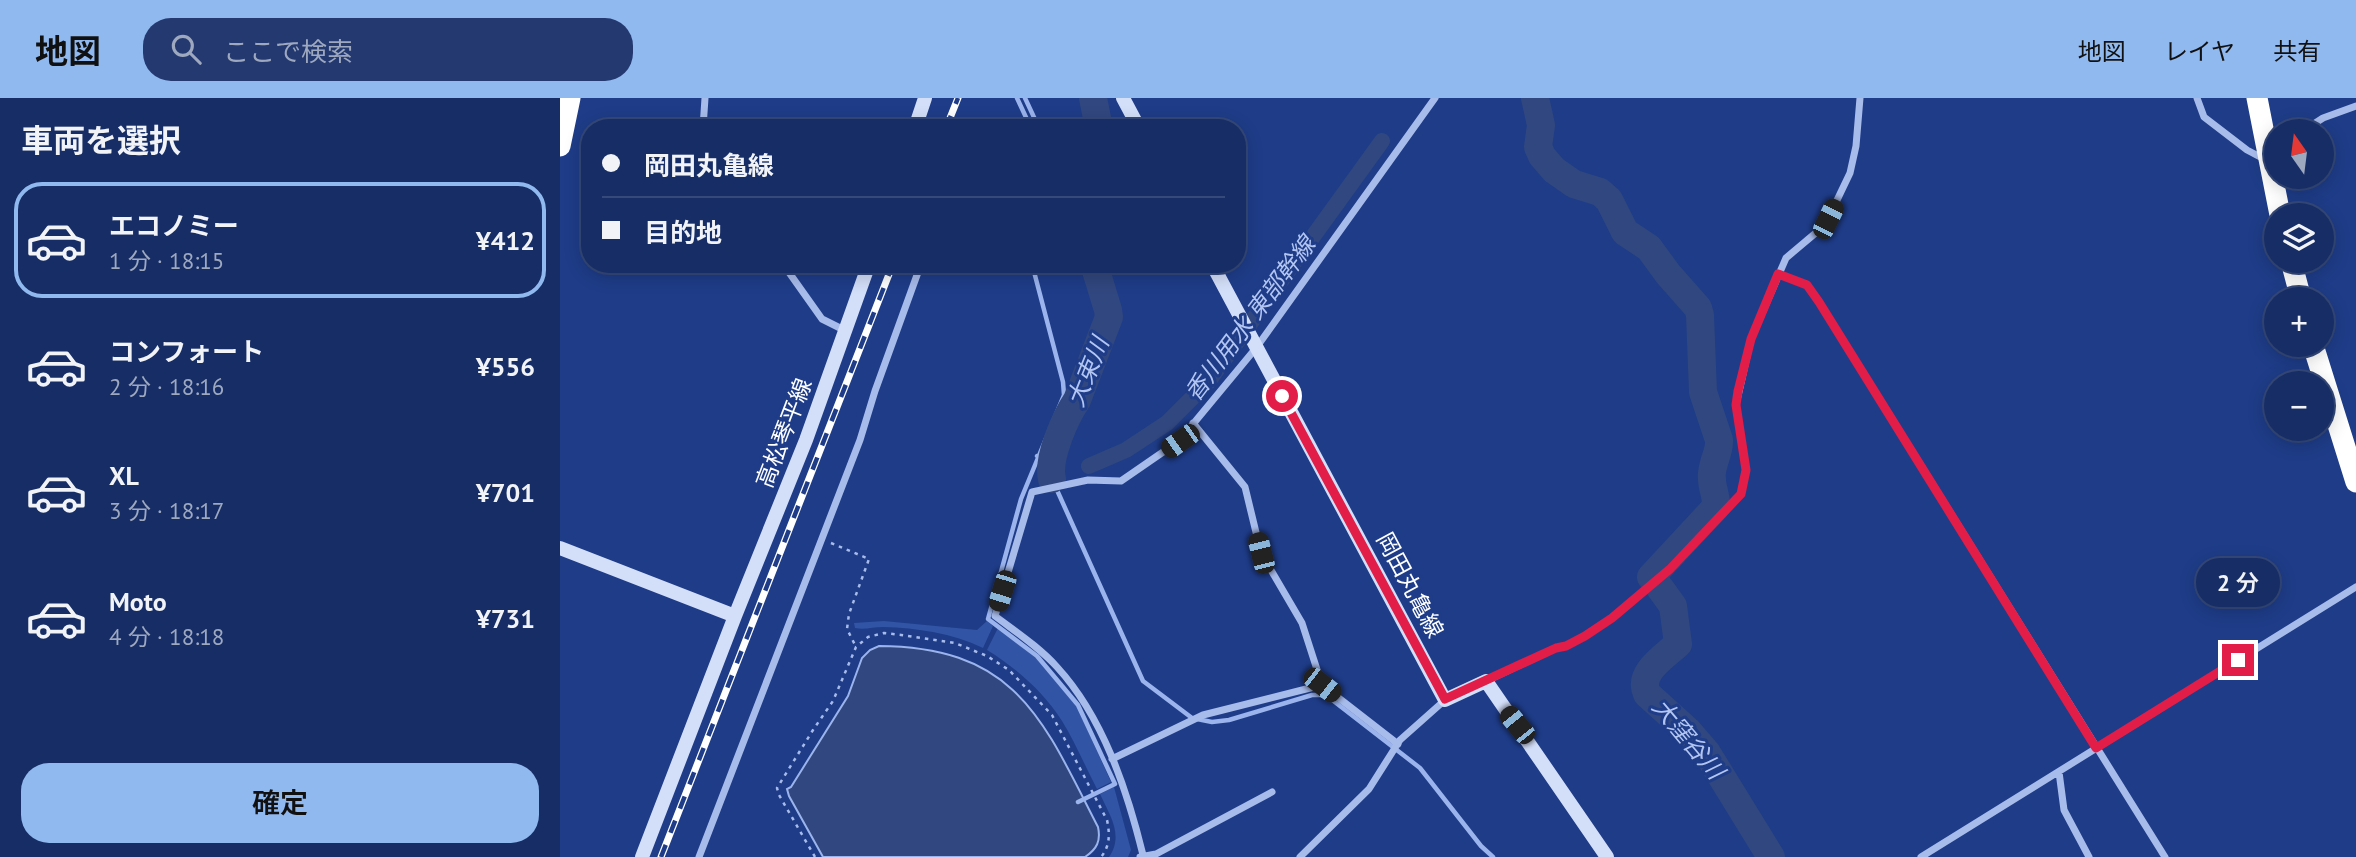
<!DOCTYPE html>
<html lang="ja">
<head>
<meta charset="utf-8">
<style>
  :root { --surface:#162d66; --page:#23396f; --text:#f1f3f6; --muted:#9ea8bf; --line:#35497a; --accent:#90b9f0 }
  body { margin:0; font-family:"PT Sans","Noto Sans JP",sans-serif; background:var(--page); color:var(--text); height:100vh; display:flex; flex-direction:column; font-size:26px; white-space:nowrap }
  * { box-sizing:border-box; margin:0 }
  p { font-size:23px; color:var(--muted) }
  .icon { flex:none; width:38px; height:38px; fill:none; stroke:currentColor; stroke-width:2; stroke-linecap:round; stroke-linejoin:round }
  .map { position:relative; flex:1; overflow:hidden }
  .panel { display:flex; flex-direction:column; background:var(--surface); width:560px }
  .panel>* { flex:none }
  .banner { position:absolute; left:21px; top:21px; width:665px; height:154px; border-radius:28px; box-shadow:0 4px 18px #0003,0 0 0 2px var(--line); display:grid; align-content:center; height:154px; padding:0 21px; background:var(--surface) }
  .needle { width:46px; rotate:346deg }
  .controls { position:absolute; left:1704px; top:21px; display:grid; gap:14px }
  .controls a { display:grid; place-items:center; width:70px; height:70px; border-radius:50%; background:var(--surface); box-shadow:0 4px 18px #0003,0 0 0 2px var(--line); font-size:35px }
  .end { position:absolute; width:32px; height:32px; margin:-16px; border:9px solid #e11d48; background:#fff; box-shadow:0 0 0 4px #fff }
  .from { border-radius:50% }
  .bubble { position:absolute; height:49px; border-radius:24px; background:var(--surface); box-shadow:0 4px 18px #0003,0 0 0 2px var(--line); font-size:23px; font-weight:600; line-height:49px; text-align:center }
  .car { position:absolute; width:21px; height:42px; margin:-21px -10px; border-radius:9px; box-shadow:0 0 5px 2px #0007; background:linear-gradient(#222 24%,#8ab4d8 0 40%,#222 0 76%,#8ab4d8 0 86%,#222 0) }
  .banner b { display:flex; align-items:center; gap:24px; height:66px; font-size:26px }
  .banner b+b { border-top:2px solid var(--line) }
  .banner i { width:18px; height:18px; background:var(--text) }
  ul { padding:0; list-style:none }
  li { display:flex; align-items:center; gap:21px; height:116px; margin:0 14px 10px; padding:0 7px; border:4px solid transparent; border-radius:28px }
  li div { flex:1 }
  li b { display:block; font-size:26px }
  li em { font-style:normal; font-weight:600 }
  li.on { border-color:var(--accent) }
  li>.icon { width:63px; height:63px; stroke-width:1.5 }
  h2 { padding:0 21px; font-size:32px; line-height:84px }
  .button { display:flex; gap:14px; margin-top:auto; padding:14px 21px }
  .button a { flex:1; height:80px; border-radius:28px; background:var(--accent); color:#111; font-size:28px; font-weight:600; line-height:80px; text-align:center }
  header { display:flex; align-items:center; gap:42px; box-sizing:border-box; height:98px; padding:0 35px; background:var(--accent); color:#111 }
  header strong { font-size:33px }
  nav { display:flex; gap:38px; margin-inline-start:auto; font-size:24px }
  .search { width:490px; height:63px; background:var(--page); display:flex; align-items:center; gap:18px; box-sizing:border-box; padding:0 24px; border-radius:28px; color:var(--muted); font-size:26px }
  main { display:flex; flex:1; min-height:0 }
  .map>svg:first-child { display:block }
  .green { fill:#3154a5 }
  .water { fill:#31477f; stroke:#9bb4ed; stroke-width:2 }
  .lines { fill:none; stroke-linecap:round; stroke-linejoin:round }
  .stream { stroke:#9bb4ed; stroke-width:4.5 }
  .canal { stroke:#31477f; stroke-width:16 }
  .river { stroke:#31477f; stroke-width:28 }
  .path { stroke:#a8bceb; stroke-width:2.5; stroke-dasharray:3.5 5; stroke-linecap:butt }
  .street { stroke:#a8bceb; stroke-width:7 }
  .secondary { stroke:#d3def8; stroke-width:14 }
  .highway { stroke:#fff; stroke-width:21 }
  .rail-casing { stroke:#fff; stroke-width:7 }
  .rail { stroke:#1e3c88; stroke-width:4.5; stroke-dasharray:13; stroke-linecap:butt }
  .route { stroke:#e11d48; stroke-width:9 }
  .labels { text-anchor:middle; stroke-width:6; stroke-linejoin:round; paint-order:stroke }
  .street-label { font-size:23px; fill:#fff; stroke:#1e3c88 }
  .water-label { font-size:24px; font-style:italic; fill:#b3c6f2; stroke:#1e3c88 }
</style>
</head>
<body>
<header>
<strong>地図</strong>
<div class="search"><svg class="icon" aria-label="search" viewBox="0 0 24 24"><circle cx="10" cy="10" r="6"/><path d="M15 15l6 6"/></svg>ここで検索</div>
<nav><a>地図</a><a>レイヤ</a><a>共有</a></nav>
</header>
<main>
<section class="panel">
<h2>車両を選択</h2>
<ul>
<li class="on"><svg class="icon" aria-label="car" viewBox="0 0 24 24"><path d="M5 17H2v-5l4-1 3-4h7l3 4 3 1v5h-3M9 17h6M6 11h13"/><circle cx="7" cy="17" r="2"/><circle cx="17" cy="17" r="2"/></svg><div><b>エコノミー</b><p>1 分 · 18:15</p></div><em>¥412</em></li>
<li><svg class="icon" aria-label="car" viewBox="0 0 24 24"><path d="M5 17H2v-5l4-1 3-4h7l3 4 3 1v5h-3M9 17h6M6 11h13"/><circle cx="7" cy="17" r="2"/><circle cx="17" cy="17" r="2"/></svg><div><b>コンフォート</b><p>2 分 · 18:16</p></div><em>¥556</em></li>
<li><svg class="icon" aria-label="car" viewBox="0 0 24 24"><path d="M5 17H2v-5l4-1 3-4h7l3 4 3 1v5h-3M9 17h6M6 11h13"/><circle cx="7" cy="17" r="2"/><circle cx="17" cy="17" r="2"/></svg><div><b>XL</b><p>3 分 · 18:17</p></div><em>¥701</em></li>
<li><svg class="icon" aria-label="car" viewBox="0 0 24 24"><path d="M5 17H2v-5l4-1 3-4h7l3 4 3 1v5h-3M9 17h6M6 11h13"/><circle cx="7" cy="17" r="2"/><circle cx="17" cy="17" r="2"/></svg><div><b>Moto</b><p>4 分 · 18:18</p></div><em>¥731</em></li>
</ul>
<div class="button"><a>確定</a></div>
</section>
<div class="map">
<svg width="1796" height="759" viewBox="0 0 1796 759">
  <rect width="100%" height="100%" fill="#1e3c88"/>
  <!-- green -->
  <path class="green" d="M324 523 417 532 427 523 433 528 423 550C392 535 357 530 323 529 313 529 305 532 295 530L294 525Z
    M438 530 476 560 517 609 551 684 537 691C525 668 515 644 502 623 483 593 456 570 427 552Z
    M554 689 571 752 568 759H549C564 737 550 718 540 696Z"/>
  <!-- water -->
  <path class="water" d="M319 548C457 549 483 622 538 729 541 743 537 751 525 759H263L229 698 227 691 231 689 288 598 302 560 310 552Z"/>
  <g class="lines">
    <!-- stream -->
    <path class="stream" d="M457 0 471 30
      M465 0 479 30
      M472 166 503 284 504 297 461 401 428 521 477 558 518 607 555 686 518 704
      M510 314C516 287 545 236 544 214 542 198 535 181 530 166
      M477 358 491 363
      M492 381 583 583 632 620 652 624 669 622 752 597H760L771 601 860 670 921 748 933 759"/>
    <!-- canal -->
    <path class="canal" d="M529 368 566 352 607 325 648 284 822 43"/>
    <!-- river -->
    <path class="river" d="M533 0 539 30
      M975 0 981 27 978 49 982 58 994 72 1014 86 1040 94 1049 102 1065 134 1089 150 1108 176 1138 210 1140 217 1143 294 1159 342C1160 355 1150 368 1152 381 1152 391 1157 399 1156 409L1091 479
      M492 381C487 360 505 320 517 302L549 219 548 212 534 166
      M1100 490 1113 508 1118 546C1104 559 1077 575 1087 596L1128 633 1147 655 1211 759"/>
    <!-- path -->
    <path class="path" d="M271 445 309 461 289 516 287 531 296 549
      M255 759 219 697 217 690 253 632 273 603 296 549 308 539 324 535 341 537 395 545 427 558 449 572 492 617 547 722C550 736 550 748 541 759"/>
    <!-- street -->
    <path class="street" d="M1637 0 1644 19 1687 52 1704 61
      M143 30 145 0
      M558 30 575 23
      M1743 33 1763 20 1796 8
      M223 166 262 221 286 233
      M1218 176 1247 187 1259 204 1605 759
      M926 583 996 550 1006 548 1025 538 1052 520 1110 471 1181 396 1186 372 1176 307 1191 241 1226 160 1258 133 1268 121 1290 75 1296 48 1300 0
      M762 587 838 646
      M552 661 643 617 762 587 742 525 701 455 685 389 633 325
      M1499 674 1504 712 1529 759
      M583 757C567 692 543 619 497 569 479 549 456 534 435 518L472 394 528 382 561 383 619 343 696 250 875 0
      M139 759 300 342 315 293 361 166
      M580 759 596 756 712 694
      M740 759 809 691 840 642 885 602
      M1361 759 1796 489"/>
    <!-- secondary -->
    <path class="secondary" d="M563 0 579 30
      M355 30 365 0
      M652 166 885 602 926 583 1047 759
      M0 450 175 518
      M82 759 175 518 246 342 309 166"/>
    <!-- highway -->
    <path class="highway" d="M1697 0 1720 117
      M0 48 10 0
      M1731 163 1741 201
      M1753 247 1796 384"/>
    <defs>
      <path id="rail" d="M386 30 398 0
        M101 759 333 166"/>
    </defs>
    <!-- rail casing -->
    <use href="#rail" class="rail-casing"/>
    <!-- rail -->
    <use href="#rail" class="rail"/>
  </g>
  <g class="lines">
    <!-- route -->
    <path class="route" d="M722 298 885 601 996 550 1006 548 1025 538 1052 520 1110 471 1181 396 1186 372 1176 307 1178 293 1191 241 1218 176 1247 187 1259 204 1536 650 1678 562"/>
  </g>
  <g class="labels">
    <!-- street labels -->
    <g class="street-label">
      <text transform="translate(224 335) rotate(-69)" y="8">高松琴平線</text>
      <text transform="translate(850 487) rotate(62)" y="8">岡田丸亀線</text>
    </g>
    <!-- water labels -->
    <g class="water-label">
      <text transform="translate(690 221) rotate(-53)" y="8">香川用水 東部幹線</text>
      <text transform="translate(528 274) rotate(-68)" y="8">大束川</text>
      <text transform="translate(1128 641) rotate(50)" y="8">大窪谷川</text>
    </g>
  </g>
</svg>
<div class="controls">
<a><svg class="needle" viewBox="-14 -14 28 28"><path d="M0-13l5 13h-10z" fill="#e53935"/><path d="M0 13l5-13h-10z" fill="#9ea8bf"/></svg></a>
<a><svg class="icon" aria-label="layers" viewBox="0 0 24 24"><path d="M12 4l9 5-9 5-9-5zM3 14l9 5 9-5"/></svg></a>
<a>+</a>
<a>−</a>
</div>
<i class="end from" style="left:722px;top:298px"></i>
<i class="end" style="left:1678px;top:562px"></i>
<div class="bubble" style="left:1636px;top:460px;width:84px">2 分</div>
<i class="car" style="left:1268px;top:121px;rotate:26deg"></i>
<i class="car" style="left:620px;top:343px;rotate:235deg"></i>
<i class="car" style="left:701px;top:455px;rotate:346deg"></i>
<i class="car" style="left:442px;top:493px;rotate:197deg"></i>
<i class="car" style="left:762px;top:587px;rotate:128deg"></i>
<i class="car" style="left:957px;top:627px;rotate:321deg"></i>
<div class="banner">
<b><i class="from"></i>岡田丸亀線</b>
<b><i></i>目的地</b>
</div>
</div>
</main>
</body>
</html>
